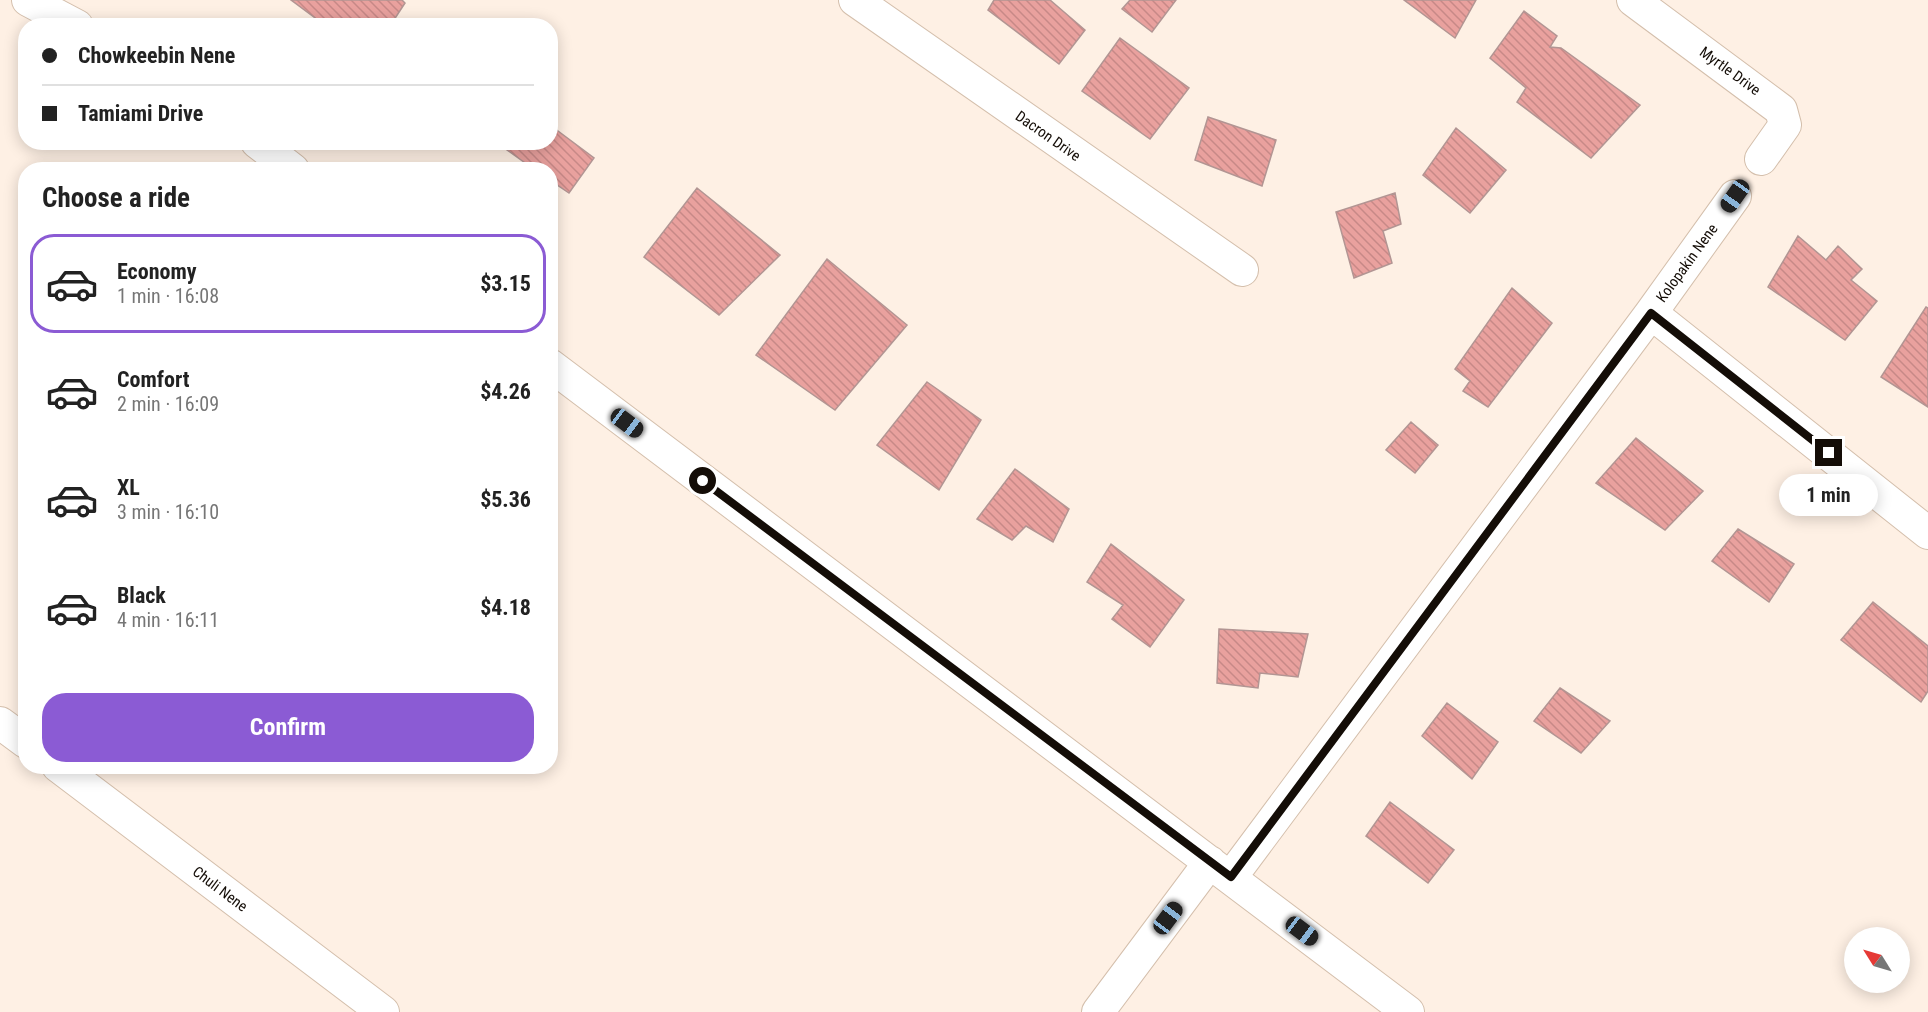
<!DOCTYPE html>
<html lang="en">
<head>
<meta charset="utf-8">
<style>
  :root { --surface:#fff; --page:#f6f6f6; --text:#222; --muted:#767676; --line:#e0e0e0; --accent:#8b5bd4 }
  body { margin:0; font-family:"Roboto Condensed",sans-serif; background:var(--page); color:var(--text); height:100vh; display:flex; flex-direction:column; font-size:22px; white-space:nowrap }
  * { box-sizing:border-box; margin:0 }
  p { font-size:20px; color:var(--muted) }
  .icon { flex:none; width:33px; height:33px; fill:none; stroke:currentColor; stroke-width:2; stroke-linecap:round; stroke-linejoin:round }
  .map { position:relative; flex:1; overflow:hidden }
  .details { position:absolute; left:18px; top:162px; width:540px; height:612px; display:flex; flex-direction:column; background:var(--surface); border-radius:24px; box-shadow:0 3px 15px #0003 }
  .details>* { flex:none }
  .top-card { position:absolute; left:18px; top:18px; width:540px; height:132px; border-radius:24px; box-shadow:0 3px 15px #0003; display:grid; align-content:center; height:132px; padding:0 24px; background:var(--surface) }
  .needle { width:39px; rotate:307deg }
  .controls { position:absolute; left:1844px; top:927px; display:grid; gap:12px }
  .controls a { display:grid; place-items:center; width:66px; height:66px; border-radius:50%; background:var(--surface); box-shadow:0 3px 15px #0003; font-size:30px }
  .end { position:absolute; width:27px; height:27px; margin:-14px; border:8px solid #140d07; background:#fff; box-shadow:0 0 0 3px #fff }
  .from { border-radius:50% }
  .bubble { position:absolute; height:42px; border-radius:21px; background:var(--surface); box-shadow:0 3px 15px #0003; font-size:20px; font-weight:700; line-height:42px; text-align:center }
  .car { position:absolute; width:18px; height:36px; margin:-18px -9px; border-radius:8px; box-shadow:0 0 4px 2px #0007; background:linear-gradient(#222 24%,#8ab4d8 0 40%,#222 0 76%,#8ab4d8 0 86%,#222 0) }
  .top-card b { display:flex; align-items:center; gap:21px; height:57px; font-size:22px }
  .top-card b+b { border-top:2px solid var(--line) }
  .top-card i { width:15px; height:15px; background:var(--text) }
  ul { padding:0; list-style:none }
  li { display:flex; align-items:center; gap:18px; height:99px; margin:0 12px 9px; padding:0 12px; border:3px solid transparent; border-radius:24px }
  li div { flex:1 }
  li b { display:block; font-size:22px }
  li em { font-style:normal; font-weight:700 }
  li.current { border-color:var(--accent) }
  li>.icon { width:54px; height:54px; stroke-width:1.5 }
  h2 { padding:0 24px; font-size:27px; line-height:72px }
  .primary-button { display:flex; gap:12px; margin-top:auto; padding:12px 24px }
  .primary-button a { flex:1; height:69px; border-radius:24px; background:var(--accent); color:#fff; font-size:24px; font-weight:700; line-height:69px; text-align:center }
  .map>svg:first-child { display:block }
  .building { fill:url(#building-back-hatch); stroke:#b29593; stroke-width:1.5 }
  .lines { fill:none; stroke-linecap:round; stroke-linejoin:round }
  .minor-casing { stroke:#d4bfac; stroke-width:34 }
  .minor { stroke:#fff; stroke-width:32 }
  .route { stroke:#140d07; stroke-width:8 }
  .labels { text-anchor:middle; stroke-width:6; stroke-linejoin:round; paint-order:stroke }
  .street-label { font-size:15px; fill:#140d07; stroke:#fff }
</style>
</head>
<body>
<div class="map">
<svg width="1928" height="1012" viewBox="0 0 1928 1012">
  <defs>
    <pattern id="building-back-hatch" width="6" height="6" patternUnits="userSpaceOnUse" patternTransform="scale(1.5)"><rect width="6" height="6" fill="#e9a19e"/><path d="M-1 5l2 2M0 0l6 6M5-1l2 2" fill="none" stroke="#c78987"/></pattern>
  </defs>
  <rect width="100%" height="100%" fill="#fef0e4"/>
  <!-- building -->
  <path class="building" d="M291 0H402L405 3 390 26H326Z
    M994 0H1050L1085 30 1059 64 988 10Z
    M1130 0H1176L1152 32 1122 9Z
    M1404 0H1476L1455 38Z
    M1524 11 1557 36 1550 47 1561 48 1640 105 1591 158 1517 102 1526 88 1490 58Z
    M1120 38 1189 88 1150 139 1082 91Z
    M1208 117 1276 140 1262 186 1195 160Z
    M550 125 594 158 569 193 550 180V170H535L496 142H550Z
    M1456 128 1506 170 1470 213 1423 175Z
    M477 142H490L485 149Z
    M697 188 780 255 719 315 644 257Z
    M1395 193 1401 224 1383 231 1392 263 1354 278 1336 212Z
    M1798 236 1826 260 1838 246 1862 269 1851 280 1877 301 1845 340 1768 287Z
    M827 259 907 325 835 410 756 355Z
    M1512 288 1552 323 1488 407 1463 391 1470 381 1455 369Z
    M1926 307 1928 308V407L1881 377Z
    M927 382 981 420 939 490 877 445Z
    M1411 422 1438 445 1415 473 1386 450Z
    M1636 438 1703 491 1665 530 1596 483Z
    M1015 469 1069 509 1053 542 1026 526 1012 540 977 519Z
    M1738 529 1794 564 1769 602 1712 561Z
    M1111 544 1184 600 1150 647 1112 619 1123 605 1087 582Z
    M1873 602 1928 646V691L1921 702 1841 640Z
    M1219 629 1308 634 1298 677 1260 673 1258 688 1217 683Z
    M1560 688 1610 721 1581 753 1534 721Z
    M1447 703 1498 742 1472 779 1422 736Z
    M1390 802 1454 850 1428 883 1366 836Z"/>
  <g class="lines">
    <defs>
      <path id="minor" d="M28 0 77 26
        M855 0 1242 270
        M1633 0 1781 110 1785 125 1761 159
        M257 142 293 170
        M1651 313 1928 533
        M550 365 1408 1012
        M0 723 26 742
        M58 766 383 1012
        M1231 877 1651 313 1735 196
        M1098 1012 1210 862"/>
    </defs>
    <!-- minor casing -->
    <use href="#minor" class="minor-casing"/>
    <!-- minor -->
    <use href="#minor" class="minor"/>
  </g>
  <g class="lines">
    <!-- route -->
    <path class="route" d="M703 481 1231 877 1651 313 1829 453"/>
  </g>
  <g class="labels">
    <!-- street labels -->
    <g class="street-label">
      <text transform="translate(1730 71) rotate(36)" y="5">Myrtle Drive</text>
      <text transform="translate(1048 136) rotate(35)" y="5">Dacron Drive</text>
      <text transform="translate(1687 263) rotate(-54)" y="5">Kolopakin Nene</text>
      <text transform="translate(220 889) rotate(37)" y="5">Chuli Nene</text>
    </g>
  </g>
</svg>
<div class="controls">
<a><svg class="needle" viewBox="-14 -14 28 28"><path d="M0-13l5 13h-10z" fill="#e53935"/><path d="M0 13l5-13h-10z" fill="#767676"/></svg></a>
</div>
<i class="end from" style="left:703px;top:481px"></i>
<i class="end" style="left:1829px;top:453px"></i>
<div class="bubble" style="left:1779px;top:474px;width:99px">1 min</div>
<i class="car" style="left:1735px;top:196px;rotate:215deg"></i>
<i class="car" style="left:627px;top:423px;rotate:127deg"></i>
<i class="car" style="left:1168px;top:918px;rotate:37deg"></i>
<i class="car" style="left:1302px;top:931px;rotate:127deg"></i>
<div class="top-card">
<b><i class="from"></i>Chowkeebin Nene</b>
<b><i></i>Tamiami Drive</b>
</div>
<section class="details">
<h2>Choose a ride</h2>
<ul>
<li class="current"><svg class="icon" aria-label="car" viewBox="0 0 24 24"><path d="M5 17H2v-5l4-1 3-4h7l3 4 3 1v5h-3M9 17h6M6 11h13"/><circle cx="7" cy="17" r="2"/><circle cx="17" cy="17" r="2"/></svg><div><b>Economy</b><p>1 min · 16:08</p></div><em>$3.15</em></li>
<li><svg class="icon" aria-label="car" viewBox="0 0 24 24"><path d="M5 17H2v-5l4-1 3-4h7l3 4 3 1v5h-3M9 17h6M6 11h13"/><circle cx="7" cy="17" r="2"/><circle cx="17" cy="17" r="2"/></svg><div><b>Comfort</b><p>2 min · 16:09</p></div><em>$4.26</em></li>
<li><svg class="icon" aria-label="car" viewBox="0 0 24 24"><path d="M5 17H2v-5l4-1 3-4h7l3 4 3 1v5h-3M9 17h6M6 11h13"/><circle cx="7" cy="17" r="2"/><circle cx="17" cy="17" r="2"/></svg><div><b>XL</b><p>3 min · 16:10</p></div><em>$5.36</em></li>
<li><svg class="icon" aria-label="car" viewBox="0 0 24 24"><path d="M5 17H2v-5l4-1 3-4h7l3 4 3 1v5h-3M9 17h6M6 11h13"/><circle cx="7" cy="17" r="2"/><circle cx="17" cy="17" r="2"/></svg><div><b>Black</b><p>4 min · 16:11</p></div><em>$4.18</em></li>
</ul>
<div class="primary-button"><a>Confirm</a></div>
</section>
</div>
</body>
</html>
